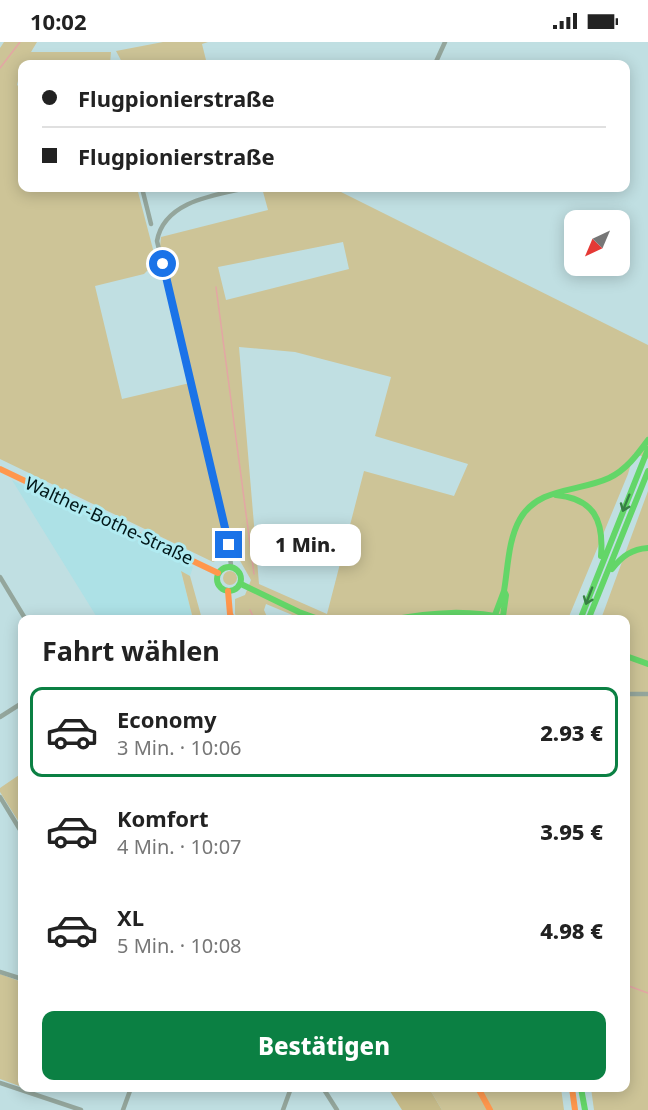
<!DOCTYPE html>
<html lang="de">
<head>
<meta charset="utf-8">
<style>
  :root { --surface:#fff; --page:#f6f6f6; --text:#222; --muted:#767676; --line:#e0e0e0; --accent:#0b8043 }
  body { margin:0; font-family:"Noto Sans",sans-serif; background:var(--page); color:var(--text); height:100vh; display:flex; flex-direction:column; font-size:22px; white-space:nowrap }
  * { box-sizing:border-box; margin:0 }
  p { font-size:20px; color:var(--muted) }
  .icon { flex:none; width:33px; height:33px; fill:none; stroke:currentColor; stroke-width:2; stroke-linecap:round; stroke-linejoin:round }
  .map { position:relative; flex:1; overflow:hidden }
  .drawer { position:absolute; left:18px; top:573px; width:612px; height:477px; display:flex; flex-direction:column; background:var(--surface); border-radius:12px; box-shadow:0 3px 15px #0003 }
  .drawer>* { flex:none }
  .guide { position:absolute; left:18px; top:18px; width:612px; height:132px; border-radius:12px; box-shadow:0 3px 15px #0003; display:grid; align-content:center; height:132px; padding:0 24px; background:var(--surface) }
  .needle { width:39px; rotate:224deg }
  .fabs { position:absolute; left:564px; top:168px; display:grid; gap:12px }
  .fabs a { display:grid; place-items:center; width:66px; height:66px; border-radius:12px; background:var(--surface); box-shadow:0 3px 15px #0003; font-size:30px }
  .end { position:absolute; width:27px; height:27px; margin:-14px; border:8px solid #1a73e8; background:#fff; box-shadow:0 0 0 3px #fff }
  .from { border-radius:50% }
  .bubble { position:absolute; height:42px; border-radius:12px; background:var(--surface); box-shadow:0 3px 15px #0003; font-size:20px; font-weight:800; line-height:42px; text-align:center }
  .guide b { display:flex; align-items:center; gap:21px; height:57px; font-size:22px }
  .guide b+b { border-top:2px solid var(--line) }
  .guide i { width:15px; height:15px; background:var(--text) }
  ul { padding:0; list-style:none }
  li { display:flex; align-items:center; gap:18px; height:90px; margin:0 12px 9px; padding:0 12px; border:3px solid transparent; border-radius:12px }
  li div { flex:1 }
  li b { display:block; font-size:22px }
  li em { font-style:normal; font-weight:800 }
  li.on { border-color:var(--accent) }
  li>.icon { width:54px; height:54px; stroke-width:1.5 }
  h2 { padding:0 24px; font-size:27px; line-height:72px }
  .button { display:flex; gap:12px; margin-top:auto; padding:12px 24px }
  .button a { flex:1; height:69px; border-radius:12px; background:var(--accent); color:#fff; font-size:24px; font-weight:800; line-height:69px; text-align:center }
  .status { display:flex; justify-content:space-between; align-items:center; height:42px; padding:0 30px; background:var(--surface); direction:ltr }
  .status svg { height:16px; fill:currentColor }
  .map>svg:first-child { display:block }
  .built { fill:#ade1e6 }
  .green { fill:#cdc497; fill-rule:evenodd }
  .forest { fill:#c6bb89 }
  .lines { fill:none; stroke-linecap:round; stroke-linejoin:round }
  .stream { stroke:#e3a6a4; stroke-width:1.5 }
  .street { stroke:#94a69c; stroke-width:4.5 }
  .fast { stroke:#63d668; stroke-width:6 }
  .slow { stroke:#ff974d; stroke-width:6 }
  .oneway { stroke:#378044 }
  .route { stroke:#1a73e8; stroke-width:8 }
  .labels { text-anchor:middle; stroke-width:6; stroke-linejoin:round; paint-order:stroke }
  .street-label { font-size:18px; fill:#011618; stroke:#b1ebf1 }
</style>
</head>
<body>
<div class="status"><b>10:02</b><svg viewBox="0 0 49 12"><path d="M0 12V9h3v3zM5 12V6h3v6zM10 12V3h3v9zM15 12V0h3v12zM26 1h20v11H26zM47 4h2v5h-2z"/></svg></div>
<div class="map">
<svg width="648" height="1068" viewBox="0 0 648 1068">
  <rect width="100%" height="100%" fill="#c0dfe2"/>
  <!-- built -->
  <path class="built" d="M12 438 193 525 190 534 181 530 193 577H98Z"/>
  <!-- green -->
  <path class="green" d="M4 0H37L31 10H111L110 22H22V36L18 39 17 43 22 47V146H137L155 215 152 224 144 232 95 244 122 357 194 340 160 205 161 195 268 168 262 146H340L341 150 648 303V417L634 411 628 432 568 577H302L266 562 264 568 268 577H238L235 572V557L245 553 251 538 239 517 223 515 213 520 0 417V6ZM343 200 349 227 226 258 218 225ZM239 305 295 310 391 335 375 394 468 422 454 454 364 429 327 572 259 542Z
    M163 0H208L202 2 207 22H123L116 9Z
    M648 449V1068H594L591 1046H626V578L601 577Z
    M223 536a7 7 0 1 1 14 0a7 7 0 1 1-14 0Z
    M181 529 190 534 202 577H193Z
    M22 731V785L0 750V746Z
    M0 932 22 940V1045L0 1037Z
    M429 1046H561L564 1068H442Z"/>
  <!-- forest -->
  <path class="forest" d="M388 1046H429L442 1068H402Z"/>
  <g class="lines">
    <!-- stream -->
    <path class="stream" d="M0 26 20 0
      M216 245 254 532
      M250 568 255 578
      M626 943 648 951"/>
    <!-- street -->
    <path class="street" d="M435 22 445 0
      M142 146 151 182
      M231 524 229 503 157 199C164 159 215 153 247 146
      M0 535 26 578
      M626 652H648
      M0 675 22 661
      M0 755 22 791
      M0 930 22 937
      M0 1041 81 1068
      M323 1046 337 1068
      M123 1068 131 1046
      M283 1068 291 1046"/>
    <!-- fast -->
    <path class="fast" d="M556 453C594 457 604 478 601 514
      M217 537a12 12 0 1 1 24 0a12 12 0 1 1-24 0Z
      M612 527C622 514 632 507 648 506
      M241 542 299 570 321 578
      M495 573 504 549
      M503 574 506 553 504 549C508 526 508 498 520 477 538 445 579 450 609 436 626 428 637 413 648 398
      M390 578C432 570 471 567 513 578
      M580 578 648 407
      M588 578 648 429
      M626 614 648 622
      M581 1046 585 1068"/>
    <!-- slow -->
    <path class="slow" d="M0 427 218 531
      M228 549 230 572 233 578
      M478 1046 490 1068
      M572 1046 575 1068"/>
  </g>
  <!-- one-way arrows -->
  <defs><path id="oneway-shaft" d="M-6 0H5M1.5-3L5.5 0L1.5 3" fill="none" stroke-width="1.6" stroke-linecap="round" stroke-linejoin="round" transform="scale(1.5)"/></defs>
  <g class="oneway">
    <use href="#oneway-shaft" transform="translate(626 461) rotate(112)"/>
    <use href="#oneway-shaft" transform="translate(589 554) rotate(111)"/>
  </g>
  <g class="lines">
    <!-- route -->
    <path class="route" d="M163 222 229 503"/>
  </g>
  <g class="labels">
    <!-- street labels -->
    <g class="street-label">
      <text transform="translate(109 479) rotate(25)" y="6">Walther-Bothe-Straße</text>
    </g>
  </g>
</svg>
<div class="fabs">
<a><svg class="needle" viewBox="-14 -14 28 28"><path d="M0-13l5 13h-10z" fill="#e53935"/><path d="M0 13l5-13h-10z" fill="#767676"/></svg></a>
</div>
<i class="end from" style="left:163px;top:222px"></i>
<i class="end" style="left:229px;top:503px"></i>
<div class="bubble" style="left:250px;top:482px;width:111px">1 Min.</div>
<div class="guide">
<b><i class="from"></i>Flugpionierstraße</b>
<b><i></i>Flugpionierstraße</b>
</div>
<section class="drawer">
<h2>Fahrt wählen</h2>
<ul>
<li class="on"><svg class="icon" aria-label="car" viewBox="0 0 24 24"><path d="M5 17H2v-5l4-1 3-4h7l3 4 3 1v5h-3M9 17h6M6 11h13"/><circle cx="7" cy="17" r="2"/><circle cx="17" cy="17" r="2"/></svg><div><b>Economy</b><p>3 Min. · 10:06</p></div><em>2.93 €</em></li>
<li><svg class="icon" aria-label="car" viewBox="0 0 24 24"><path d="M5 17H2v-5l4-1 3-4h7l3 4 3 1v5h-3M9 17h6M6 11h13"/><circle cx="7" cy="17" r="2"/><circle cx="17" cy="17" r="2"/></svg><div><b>Komfort</b><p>4 Min. · 10:07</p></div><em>3.95 €</em></li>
<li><svg class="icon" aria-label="car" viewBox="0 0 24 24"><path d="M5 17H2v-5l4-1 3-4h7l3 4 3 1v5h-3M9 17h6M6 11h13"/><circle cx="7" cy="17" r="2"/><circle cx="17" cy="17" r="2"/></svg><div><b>XL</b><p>5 Min. · 10:08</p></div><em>4.98 €</em></li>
</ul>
<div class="button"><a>Bestätigen</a></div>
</section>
</div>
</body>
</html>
